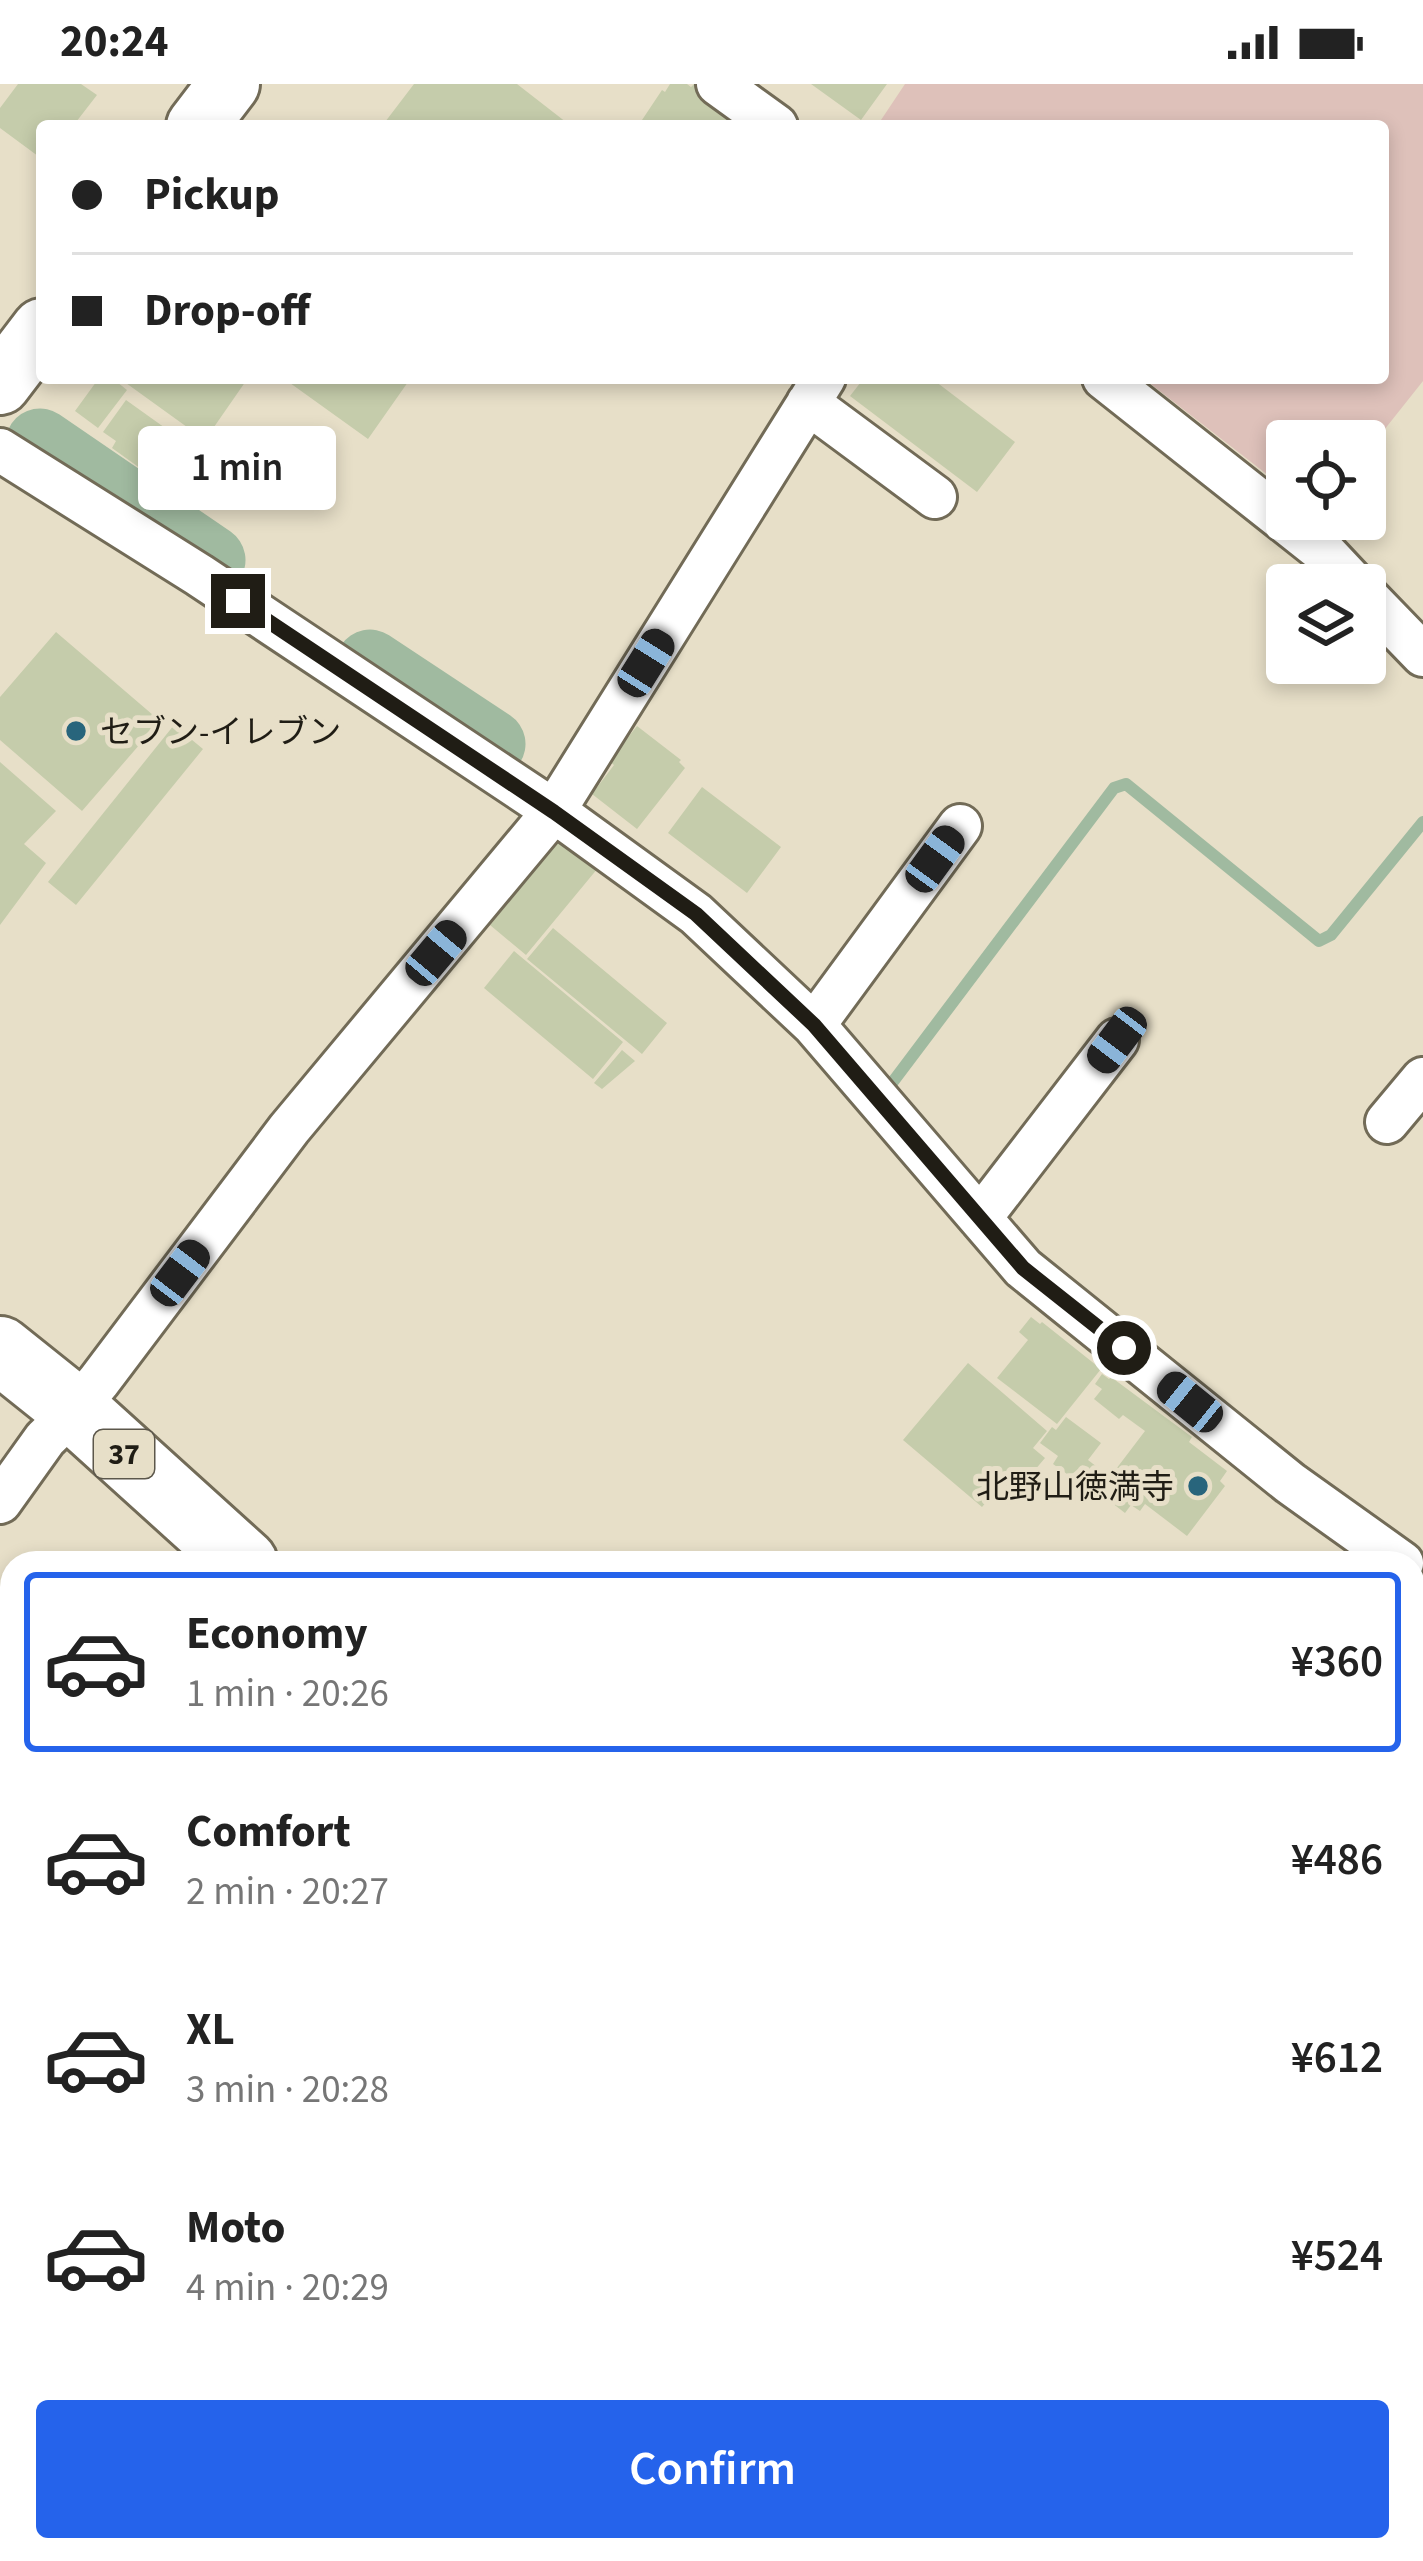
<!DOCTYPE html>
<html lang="en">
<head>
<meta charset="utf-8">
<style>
  :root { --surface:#fff; --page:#f6f6f6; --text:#222; --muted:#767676; --line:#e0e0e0; --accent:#2563eb }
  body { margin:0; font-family:"Source Sans 3","Noto Sans JP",sans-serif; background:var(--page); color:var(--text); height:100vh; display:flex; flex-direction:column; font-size:45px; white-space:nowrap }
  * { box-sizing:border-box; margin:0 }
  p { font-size:39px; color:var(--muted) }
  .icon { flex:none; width:66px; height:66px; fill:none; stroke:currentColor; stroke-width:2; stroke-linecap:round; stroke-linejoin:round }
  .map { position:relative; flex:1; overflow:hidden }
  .side { position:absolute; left:0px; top:1467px; width:1425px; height:1011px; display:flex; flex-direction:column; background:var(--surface); border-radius:36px 36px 0 0; box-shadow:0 6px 18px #0003 }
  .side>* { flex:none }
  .guide { position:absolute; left:36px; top:36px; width:1353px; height:264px; border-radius:12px; box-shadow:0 6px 18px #0003; display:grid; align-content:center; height:264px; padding:0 36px; background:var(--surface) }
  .buttons { position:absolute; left:1266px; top:336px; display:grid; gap:24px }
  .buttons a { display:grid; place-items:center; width:120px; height:120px; border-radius:12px; background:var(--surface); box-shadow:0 6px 18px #0003; font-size:60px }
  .end { position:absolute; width:54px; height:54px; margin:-27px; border:15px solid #201d15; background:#fff; box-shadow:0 0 0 6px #fff }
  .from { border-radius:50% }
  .bubble { position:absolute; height:84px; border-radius:12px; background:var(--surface); box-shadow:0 6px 18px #0003; font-size:39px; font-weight:600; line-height:84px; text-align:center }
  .car { position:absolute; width:36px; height:72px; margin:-36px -18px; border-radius:15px; box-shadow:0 0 9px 3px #0007; background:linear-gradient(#222 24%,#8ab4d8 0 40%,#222 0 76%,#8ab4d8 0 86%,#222 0) }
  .guide b { display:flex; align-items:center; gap:42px; height:114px; font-size:45px }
  .guide b+b { border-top:3px solid var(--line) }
  .guide i { width:30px; height:30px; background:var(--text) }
  ul { padding:21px 0 0; list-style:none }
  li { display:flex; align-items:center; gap:36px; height:180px; margin:0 24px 18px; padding:0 12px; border:6px solid transparent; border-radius:12px }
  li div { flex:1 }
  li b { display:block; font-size:45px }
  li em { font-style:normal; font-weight:600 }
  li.selected { border-color:var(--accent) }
  li>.icon { width:108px; height:108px; stroke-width:1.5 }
  .cta { display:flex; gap:24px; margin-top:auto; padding:24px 36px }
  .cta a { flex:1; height:138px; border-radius:12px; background:var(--accent); color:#fff; font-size:48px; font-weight:600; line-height:138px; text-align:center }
  .status { display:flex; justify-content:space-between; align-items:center; height:84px; padding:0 60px; background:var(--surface); direction:ltr }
  .status svg { height:33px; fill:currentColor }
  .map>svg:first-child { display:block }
  .green { fill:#dec1ba }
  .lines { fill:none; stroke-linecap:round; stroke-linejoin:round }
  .stream { stroke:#a0baa0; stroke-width:12 }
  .river { stroke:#a0baa0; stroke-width:69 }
  .building { fill:#c5ccab }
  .minor-casing { stroke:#726b57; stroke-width:48 }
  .tertiary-casing { stroke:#726b57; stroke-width:57 }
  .secondary-casing { stroke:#726b57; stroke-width:66 }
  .primary-casing { stroke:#726b57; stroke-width:72 }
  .minor { stroke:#fff; stroke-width:42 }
  .tertiary { stroke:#fff; stroke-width:51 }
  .secondary { stroke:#fff; stroke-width:60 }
  .primary { stroke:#fff; stroke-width:66 }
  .route { stroke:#201d15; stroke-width:15 }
  .poi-dot { fill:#28657c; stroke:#e7dfc8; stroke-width:4.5 }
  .labels { text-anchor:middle; stroke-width:10; stroke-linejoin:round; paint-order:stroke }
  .shield { fill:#e7dfc8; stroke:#5c574b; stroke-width:3 }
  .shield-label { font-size:30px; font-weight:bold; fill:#201d15 }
  .poi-label { font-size:33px; fill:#201d15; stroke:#e7dfc8; text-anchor:start }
</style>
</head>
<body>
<div class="status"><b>20:24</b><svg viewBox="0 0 49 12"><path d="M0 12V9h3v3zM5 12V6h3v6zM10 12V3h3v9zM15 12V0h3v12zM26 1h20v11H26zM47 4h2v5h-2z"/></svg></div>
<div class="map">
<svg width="1423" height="2477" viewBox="0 0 1423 2477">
  <rect width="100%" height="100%" fill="#e7dfc8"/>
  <!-- green -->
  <path class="green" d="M905 0H1423V297L1365 370V357H1287V406L1143 294H1383V42H877Z"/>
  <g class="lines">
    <!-- stream -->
    <path class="stream" d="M889 1003 1114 704 1126 700 1319 857 1331 851 1423 738"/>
    <!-- river -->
    <path class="river" d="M40 359 211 476
      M370 580 491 660"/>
  </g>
  <!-- building -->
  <path class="building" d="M18 0H81L97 11 73 42H42V75L0 44V24Z
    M414 0H517L571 42H382Z
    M670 0H687L691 3 694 0 738 31 730 42H638L662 6 665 8Z
    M811 0H887L861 36Z
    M99 294H112L127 306 98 344 75 327Z
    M119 294H248L205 356Z
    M283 294H401L408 298 368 355Z
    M864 294H931L1015 358 977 408 850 312Z
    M126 316 196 366 169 405 112 364 116 357 103 348Z
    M56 548 160 637 82 727 0 656V613Z
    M174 641 203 665 76 821 48 798Z
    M637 642 681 676 679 678 685 684 637 745 592 710 614 681 609 677Z
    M0 678 56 727 24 760 46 779 0 841Z
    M702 703 781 763 747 809 668 749Z
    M562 754 598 784 526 871 490 841Z
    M553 844 667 939 642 970 527 875Z
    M514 867 623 958 593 995 484 904Z
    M622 966 635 977 602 1005 594 999Z
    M1031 1233 1040 1240 1042 1238 1101 1285 1057 1340 997 1294 1028 1256 1019 1248Z
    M968 1279 1047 1347 1033 1364 1045 1374 1012 1413 1000 1402 982 1423 903 1356Z
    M1102 1290 1109 1295 1111 1293 1192 1353 1189 1358 1227 1387 1220 1397 1225 1402 1187 1452 1145 1420 1140 1427 1131 1421 1125 1429 1103 1412 1106 1407 1080 1387 1074 1395 1053 1380 1058 1372 1040 1359 1052 1343 1056 1346 1066 1333 1101 1359 1088 1376 1110 1393 1145 1347 1123 1331 1119 1335 1094 1315 1102 1305 1095 1300Z
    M587 2466H636L649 2477H577Z
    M1039 2466H1101L1091 2477H1040L1034 2472Z
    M1108 2466H1204L1218 2477H1109L1103 2473Z"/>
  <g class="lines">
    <defs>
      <path id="minor" d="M718 0 776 42
        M1104 294 1325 469 1355 501
        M808 319 935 413
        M0 366 199 491 554 727 696 830 814 941 1023 1184 1290 1399 1402 1479
        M1365 511 1423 571
        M814 941 960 742
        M1387 1038 1423 995
        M980 1134 1117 956
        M0 1418 45 1355 75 1326 99 1297 289 1045 554 727 824 294
        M0 2116 12 2125
        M1239 2477 1247 2466"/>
      <path id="tertiary" d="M1413 1676 1423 1663
        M0 2464 24 2477
        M751 2477 759 2466"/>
      <path id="secondary" d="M197 42 229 0
        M0 300 42 245"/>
      <path id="primary" d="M0 1266 75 1326 244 1479
        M1399 2466 1413 2477"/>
    </defs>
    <!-- minor casing -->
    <use href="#minor" class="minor-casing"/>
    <!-- tertiary casing -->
    <use href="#tertiary" class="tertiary-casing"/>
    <!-- secondary casing -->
    <use href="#secondary" class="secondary-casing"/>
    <!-- primary casing -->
    <use href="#primary" class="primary-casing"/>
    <!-- minor -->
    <use href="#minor" class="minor"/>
    <!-- tertiary -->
    <use href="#tertiary" class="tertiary"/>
    <!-- secondary -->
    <use href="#secondary" class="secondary"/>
    <!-- primary -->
    <use href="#primary" class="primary"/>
  </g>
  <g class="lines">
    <!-- route -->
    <path class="route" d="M238 517 554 728 696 830 814 941 1023 1184 1124 1264"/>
  </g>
  <!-- markers -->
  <g class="poi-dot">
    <circle cx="76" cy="647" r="12"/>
    <circle cx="1198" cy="1402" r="12"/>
  </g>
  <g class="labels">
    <!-- shield labels -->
    <rect class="shield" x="94" y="1346" width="60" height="48" rx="9"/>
    <g class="shield-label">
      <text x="124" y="1380">37</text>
    </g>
    <!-- poi labels -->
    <g class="poi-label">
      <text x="100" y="659">セブン-イレブン</text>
      <text x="1174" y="1414" text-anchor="end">北野山徳満寺</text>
    </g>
  </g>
</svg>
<div class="buttons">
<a><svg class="icon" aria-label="locate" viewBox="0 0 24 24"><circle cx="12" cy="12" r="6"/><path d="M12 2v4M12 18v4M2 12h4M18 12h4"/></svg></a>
<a><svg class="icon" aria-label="layers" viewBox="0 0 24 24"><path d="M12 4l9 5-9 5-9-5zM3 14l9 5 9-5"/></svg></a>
</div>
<i class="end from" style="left:1124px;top:1264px"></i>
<i class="end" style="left:238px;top:517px"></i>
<div class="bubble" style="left:138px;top:342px;width:198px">1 min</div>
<i class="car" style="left:646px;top:579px;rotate:32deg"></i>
<i class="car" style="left:935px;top:775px;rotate:36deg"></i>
<i class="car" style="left:436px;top:869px;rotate:40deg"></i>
<i class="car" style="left:1117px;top:956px;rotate:217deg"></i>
<i class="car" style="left:180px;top:1189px;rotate:37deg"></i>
<i class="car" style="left:1190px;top:1318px;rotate:309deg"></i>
<div class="guide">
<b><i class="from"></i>Pickup</b>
<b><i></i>Drop-off</b>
</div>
<section class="side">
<ul>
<li class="selected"><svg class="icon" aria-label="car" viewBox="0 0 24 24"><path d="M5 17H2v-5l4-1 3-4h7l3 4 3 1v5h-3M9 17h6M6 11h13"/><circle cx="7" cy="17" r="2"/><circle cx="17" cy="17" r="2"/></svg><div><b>Economy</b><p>1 min · 20:26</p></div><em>¥360</em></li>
<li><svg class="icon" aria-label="car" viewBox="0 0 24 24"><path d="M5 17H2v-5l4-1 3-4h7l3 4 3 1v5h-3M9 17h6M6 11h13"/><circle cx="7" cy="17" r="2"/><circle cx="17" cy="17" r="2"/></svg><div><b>Comfort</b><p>2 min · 20:27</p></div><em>¥486</em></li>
<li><svg class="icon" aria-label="car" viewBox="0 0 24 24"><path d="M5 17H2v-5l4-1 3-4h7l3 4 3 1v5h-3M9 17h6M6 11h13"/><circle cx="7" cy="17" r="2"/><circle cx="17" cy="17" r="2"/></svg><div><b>XL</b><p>3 min · 20:28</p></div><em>¥612</em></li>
<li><svg class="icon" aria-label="car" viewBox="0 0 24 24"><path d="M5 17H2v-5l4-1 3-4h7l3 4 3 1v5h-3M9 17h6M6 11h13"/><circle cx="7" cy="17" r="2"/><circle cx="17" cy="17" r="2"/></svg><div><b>Moto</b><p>4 min · 20:29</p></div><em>¥524</em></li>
</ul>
<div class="cta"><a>Confirm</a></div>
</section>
</div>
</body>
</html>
